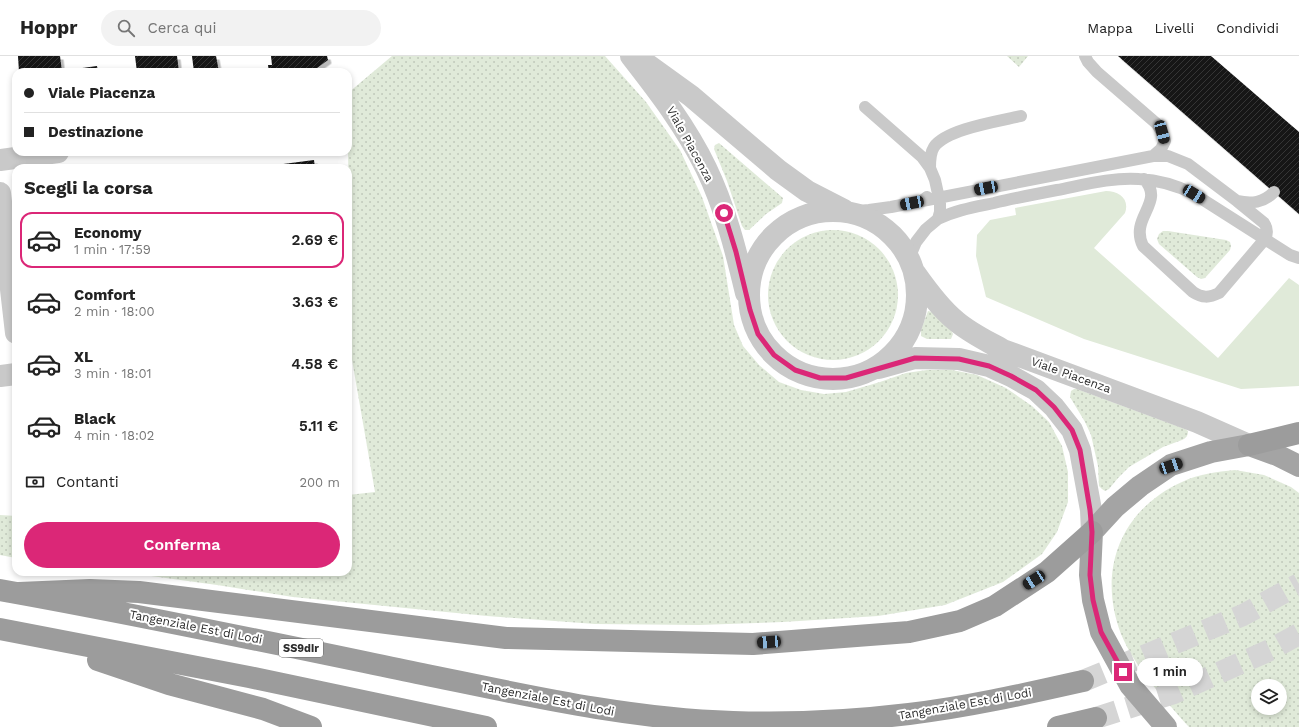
<!DOCTYPE html>
<html lang="it">
<head>
<meta charset="utf-8">
<style>
  :root { --surface:#fff; --page:#f2f2f2; --text:#222; --muted:#767676; --line:#e0e0e0; --accent:#db2777 }
  body { margin:0; font-family:"Work Sans",sans-serif; background:var(--page); color:var(--text); height:100vh; display:flex; flex-direction:column; font-size:15px; white-space:nowrap }
  * { box-sizing:border-box; margin:0 }
  p { font-size:13px; color:var(--muted) }
  .icon { flex:none; width:22px; height:22px; fill:none; stroke:currentColor; stroke-width:2; stroke-linecap:round; stroke-linejoin:round }
  .map { position:relative; flex:1; overflow:hidden }
  .drawer { position:absolute; left:12px; top:108px; width:340px; height:412px; display:flex; flex-direction:column; background:var(--surface); border-radius:12px; box-shadow:0 2px 6px #0003 }
  .drawer>* { flex:none }
  .banner { position:absolute; left:12px; top:12px; width:340px; height:88px; border-radius:12px; box-shadow:0 2px 6px #0003; display:grid; align-content:center; height:88px; padding:0 12px; background:var(--surface) }
  .fabs { position:absolute; left:1251px; top:623px; display:grid; gap:8px }
  .fabs a { display:grid; place-items:center; width:36px; height:36px; border-radius:50%; background:var(--surface); box-shadow:0 2px 6px #0003; font-size:20px }
  .end { position:absolute; width:18px; height:18px; margin:-9px; border:5px solid #db2777; background:#fff; box-shadow:0 0 0 2px #fff }
  .from { border-radius:50% }
  .bubble { position:absolute; height:28px; border-radius:14px; background:var(--surface); box-shadow:0 2px 6px #0003; font-size:13px; font-weight:600; line-height:28px; text-align:center }
  .car { position:absolute; width:12px; height:24px; margin:-12px -6px; border-radius:5px; box-shadow:0 0 3px 1px #0007; background:linear-gradient(#222 24%,#8ab4d8 0 40%,#222 0 76%,#8ab4d8 0 86%,#222 0) }
  .banner b { display:flex; align-items:center; gap:14px; height:38px; font-size:15px }
  .banner b+b { border-top:1px solid var(--line) }
  .banner i { width:10px; height:10px; background:var(--text) }
  ul { padding:0; list-style:none }
  li { display:flex; align-items:center; gap:12px; height:56px; margin:0 8px 6px; padding:0 4px; border:2px solid transparent; border-radius:12px }
  li div { flex:1 }
  li b { display:block; font-size:15px }
  li em { font-style:normal; font-weight:600 }
  li.current { border-color:var(--accent) }
  li>.icon { width:36px; height:36px; stroke-width:1.5 }
  h2 { padding:0 12px; font-size:18px; line-height:48px }
  .pay { display:flex; align-items:center; gap:10px; height:44px; padding:0 12px; font-size:15px }
  .pay p { margin-inline-start:auto }
  .primary-button { display:flex; gap:8px; margin-top:auto; padding:8px 12px }
  .primary-button a { flex:1; height:46px; border-radius:24px; background:var(--accent); color:#fff; font-size:16px; font-weight:600; line-height:46px; text-align:center }
  header { display:flex; align-items:center; gap:24px; box-sizing:border-box; height:56px; padding:0 20px; background:var(--surface); border-bottom:1px solid var(--line) }
  header strong { font-size:19px }
  nav { display:flex; gap:22px; margin-inline-start:auto; font-size:14px }
  .search { width:280px; height:36px; background:var(--page); display:flex; align-items:center; gap:10px; box-sizing:border-box; padding:0 14px; border-radius:22px; color:var(--muted); font-size:15px }
  .map>svg:first-child { display:block }
  .grass { fill:url(#grass-dots); fill-rule:evenodd }
  .garden { fill:#e0ead9 }
  .building { fill:url(#building-hatch); filter:url(#shadow) }
  .lines { fill:none; stroke-linecap:round; stroke-linejoin:round }
  .trunk-tunnel { stroke:#d5d5d5; stroke-width:22; stroke-dasharray:22 11; stroke-linecap:butt }
  .service { stroke:#c9c9c9; stroke-width:12 }
  .minor { stroke:#c9c9c9; stroke-width:22 }
  .tertiary { stroke:#c9c9c9; stroke-width:22 }
  .primary { stroke:#a4a4a4; stroke-width:22 }
  .trunk { stroke:#9c9c9c; stroke-width:22 }
  .route { stroke:#db2777; stroke-width:5 }
  .labels { text-anchor:middle; stroke-width:4; stroke-linejoin:round; paint-order:stroke }
  .shield { fill:#fff; stroke:#6b6b6b; stroke-width:1 }
  .shield-label { font-size:11px; font-weight:bold; fill:#2c2c2c }
  .street-label { font-size:12px; fill:#2c2c2c; stroke:#fff }
</style>
</head>
<body>
<header>
<strong>Hoppr</strong>
<div class="search"><svg class="icon" aria-label="search" viewBox="0 0 24 24"><circle cx="10" cy="10" r="6"/><path d="M15 15l6 6"/></svg>Cerca qui</div>
<nav><a>Mappa</a><a>Livelli</a><a>Condividi</a></nav>
</header>
<div class="map">
<svg width="1299" height="671" viewBox="0 0 1299 671">
  <defs>
    <pattern id="grass-dots" width="8" height="8" patternUnits="userSpaceOnUse"><rect width="8" height="8" fill="#e0ead9"/><path d="M2 2h.1M6 6h.1" fill="none" stroke="#c0c9ba" stroke-width="1.8" stroke-linecap="round"/></pattern>
    <pattern id="building-hatch" width="6" height="6" patternUnits="userSpaceOnUse"><rect width="6" height="6" fill="#131313"/><path d="M-1 1l2-2M0 6l6-6M5 7l2-2" fill="none" stroke="#363636"/></pattern>
    <filter id="shadow"><feDropShadow dx="3.5" dy="3.5" stdDeviation="0" flood-color="#0004"/></filter>
  </defs>
  <rect width="100%" height="100%" fill="#fff"/>
  <!-- grass -->
  <path class="grass" d="M392 0H605L646 46 680 94 702 141 723 200 734 269 743 290 759 309 779 326 801 334 824 338 846 336 880 326 906 317 927 314H952L977 319 1006 332 1032 350 1049 366 1062 390 1068 416V446L1057 476 1042 498 1003 526 945 549 878 560 783 566 699 569 595 568 487 560 293 541 217 529 122 516H348V439L375 436 352 304 348 96V37Z
    M1007 0H1028L1019 11Z
    M719 87 783 142 782 147 766 158 749 174H745L742 170 727 125 714 93 715 89Z
    M768 239a65 65 0 1 1 130 0a65 65 0 1 1-130 0Z
    M1163 175H1168L1226 184 1230 186 1231 190 1230 194 1205 222 1201 223 1197 221 1159 188 1157 183 1159 178Z
    M928 255 932 256 951 274 953 278 951 283H927L921 280V274Z
    M1074 333H1077L1185 373 1188 375C1188 380 1186 382 1182 384L1163 391 1129 411 1118 422 1109 433 1105 435 1102 433 1099 430 1098 410 1091 379 1085 366 1070 341 1071 335Z
    M1235 414 1264 419 1291 431 1299 437V671H1189C1165 644 1135 612 1121 578 1097 515 1120 454 1182 426 1198 418 1217 416 1235 414ZM1258 630H1280V652H1258Z
    M0 459 16 460V502L0 499Z"/>
  <!-- garden -->
  <path class="garden" d="M1106 135C1119 135 1130 143 1125 157L1094 192 1218 302 1289 222 1299 229V330L1241 333 1084 283 986 241 976 200 977 179 990 164 1016 159 1015 152Z"/>
  <!-- building -->
  <path class="building" d="M18 0H60L62 16H19Z
    M135 0H177L179 16H137Z
    M192 0H216L219 16H194Z
    M271 0H327L328 4 317 12 318 16H269L268 9H272Z
    M1118 0H1211L1299 76V158Z
    M97 10 98 16H76L75 13Z
    M314 104 315 112H268V110Z
    M205 108 206 112H183V111Z"/>
  <g class="lines">
    <!-- trunk-tunnel -->
    <path class="trunk-tunnel" d="M1083 625 1243 559 1299 528
      M1096 662 1174 637 1270 594 1299 578"/>
    <!-- service -->
    <path class="service" d="M865 51 922 101 930 112 935 124 940 147V156L938 163 926 173 916 186 911 198 910 207
      M930 112C930 105 930 97 934 91 946 73 1000 65 1021 60
      M1144 123C1166 147 1129 161 1143 190L1193 236C1202 242 1209 242 1219 237L1265 183C1268 177 1268 173 1264 167L1237 145 1188 108 1168 100H1153
      M922 145 1153 100 1161 93 1165 85 1162 76 1157 68 1097 16 1088 6 1085 0
      M1237 145C1252 148 1263 147 1274 136
      M846 156 869 154 891 151 922 145 927 141
      M938 163C956 154 975 151 994 147 1015 142 1036 138 1057 134 1083 129 1112 121 1139 123 1159 124 1176 129 1194 138L1290 199 1299 202"/>
    <!-- minor -->
    <path class="minor" d="M0 104 58 96
      M0 137 16 277
      M0 320 16 318"/>
    <!-- tertiary -->
    <path class="tertiary" d="M631 0C659 36 686 71 706 112 725 151 736 195 746 237
      M644 6 691 40 778 114 807 135 844 154
      M749 239a84 84 0 1 1 168 0a84 84 0 1 1-168 0Z
      M915 217C927 234 940 252 956 265 970 277 987 285 1003 294L1197 366 1249 389
      M879 312 915 302 959 303 989 310 1011 320 1036 334 1054 351 1072 374 1080 394 1091 454 1092 476"/>
    <!-- primary -->
    <path class="primary" d="M1166 671 1130 629 1101 576 1093 544 1090 519 1092 476 1115 451 1140 430 1171 409 1211 396 1249 389 1277 399 1299 410"/>
    <!-- trunk -->
    <path class="trunk" d="M1249 389 1299 377
      M0 534C141 559 282 589 422 618 525 639 628 663 733 666 792 668 851 665 909 658 968 651 1025 638 1083 625
      M19 537 90 534 139 536 506 582 753 588 909 576 960 565 995 550 1047 516 1092 476
      M0 573 249 621 486 671
      M98 604 169 628 263 653 311 671
      M1058 671 1096 662"/>
  </g>
  <g class="lines">
    <!-- route -->
    <path class="route" d="M724 157 736 196 750 254 758 278 774 299 795 314 820 322H846L915 302 959 303 989 310 1011 320 1036 334 1054 351 1072 374 1080 394 1090 454 1092 476 1090 519 1093 544 1101 576 1123 616"/>
  </g>
  <g class="labels">
    <!-- shield labels -->
    <rect class="shield" x="279" y="583" width="44" height="18" rx="3"/>
    <g class="shield-label">
      <text x="301" y="596">SS9dir</text>
    </g>
    <!-- street labels -->
    <g class="street-label">
      <text transform="translate(690 88) rotate(61)" y="4">Viale Piacenza</text>
      <text transform="translate(1071 319) rotate(20)" y="4">Viale Piacenza</text>
      <text transform="translate(196 571) rotate(11)" y="4">Tangenziale Est di Lodi</text>
      <text transform="translate(548 643) rotate(11)" y="4">Tangenziale Est di Lodi</text>
      <text transform="translate(965 648) rotate(-10)" y="4">Tangenziale Est di Lodi</text>
    </g>
  </g>
</svg>
<div class="fabs">
<a><svg class="icon" aria-label="layers" viewBox="0 0 24 24"><path d="M12 4l9 5-9 5-9-5zM3 14l9 5 9-5"/></svg></a>
</div>
<i class="end from" style="left:724px;top:157px"></i>
<i class="end" style="left:1123px;top:616px"></i>
<div class="bubble" style="left:1137px;top:602px;width:66px">1 min</div>
<i class="car" style="left:1162px;top:76px;rotate:165deg"></i>
<i class="car" style="left:986px;top:132px;rotate:259deg"></i>
<i class="car" style="left:1194px;top:138px;rotate:122deg"></i>
<i class="car" style="left:912px;top:147px;rotate:259deg"></i>
<i class="car" style="left:1171px;top:410px;rotate:71deg"></i>
<i class="car" style="left:1034px;top:524px;rotate:237deg"></i>
<i class="car" style="left:769px;top:586px;rotate:266deg"></i>
<div class="banner">
<b><i class="from"></i>Viale Piacenza</b>
<b><i></i>Destinazione</b>
</div>
<section class="drawer">
<h2>Scegli la corsa</h2>
<ul>
<li class="current"><svg class="icon" aria-label="car" viewBox="0 0 24 24"><path d="M5 17H2v-5l4-1 3-4h7l3 4 3 1v5h-3M9 17h6M6 11h13"/><circle cx="7" cy="17" r="2"/><circle cx="17" cy="17" r="2"/></svg><div><b>Economy</b><p>1 min · 17:59</p></div><em>2.69 €</em></li>
<li><svg class="icon" aria-label="car" viewBox="0 0 24 24"><path d="M5 17H2v-5l4-1 3-4h7l3 4 3 1v5h-3M9 17h6M6 11h13"/><circle cx="7" cy="17" r="2"/><circle cx="17" cy="17" r="2"/></svg><div><b>Comfort</b><p>2 min · 18:00</p></div><em>3.63 €</em></li>
<li><svg class="icon" aria-label="car" viewBox="0 0 24 24"><path d="M5 17H2v-5l4-1 3-4h7l3 4 3 1v5h-3M9 17h6M6 11h13"/><circle cx="7" cy="17" r="2"/><circle cx="17" cy="17" r="2"/></svg><div><b>XL</b><p>3 min · 18:01</p></div><em>4.58 €</em></li>
<li><svg class="icon" aria-label="car" viewBox="0 0 24 24"><path d="M5 17H2v-5l4-1 3-4h7l3 4 3 1v5h-3M9 17h6M6 11h13"/><circle cx="7" cy="17" r="2"/><circle cx="17" cy="17" r="2"/></svg><div><b>Black</b><p>4 min · 18:02</p></div><em>5.11 €</em></li>
</ul>
<div class="pay"><svg class="icon" aria-label="cash" viewBox="0 0 24 24"><path d="M3 7h18v10H3z"/><circle cx="12" cy="12" r="2"/></svg>Contanti<p>200 m</p></div>
<div class="primary-button"><a>Conferma</a></div>
</section>
</div>
</body>
</html>
